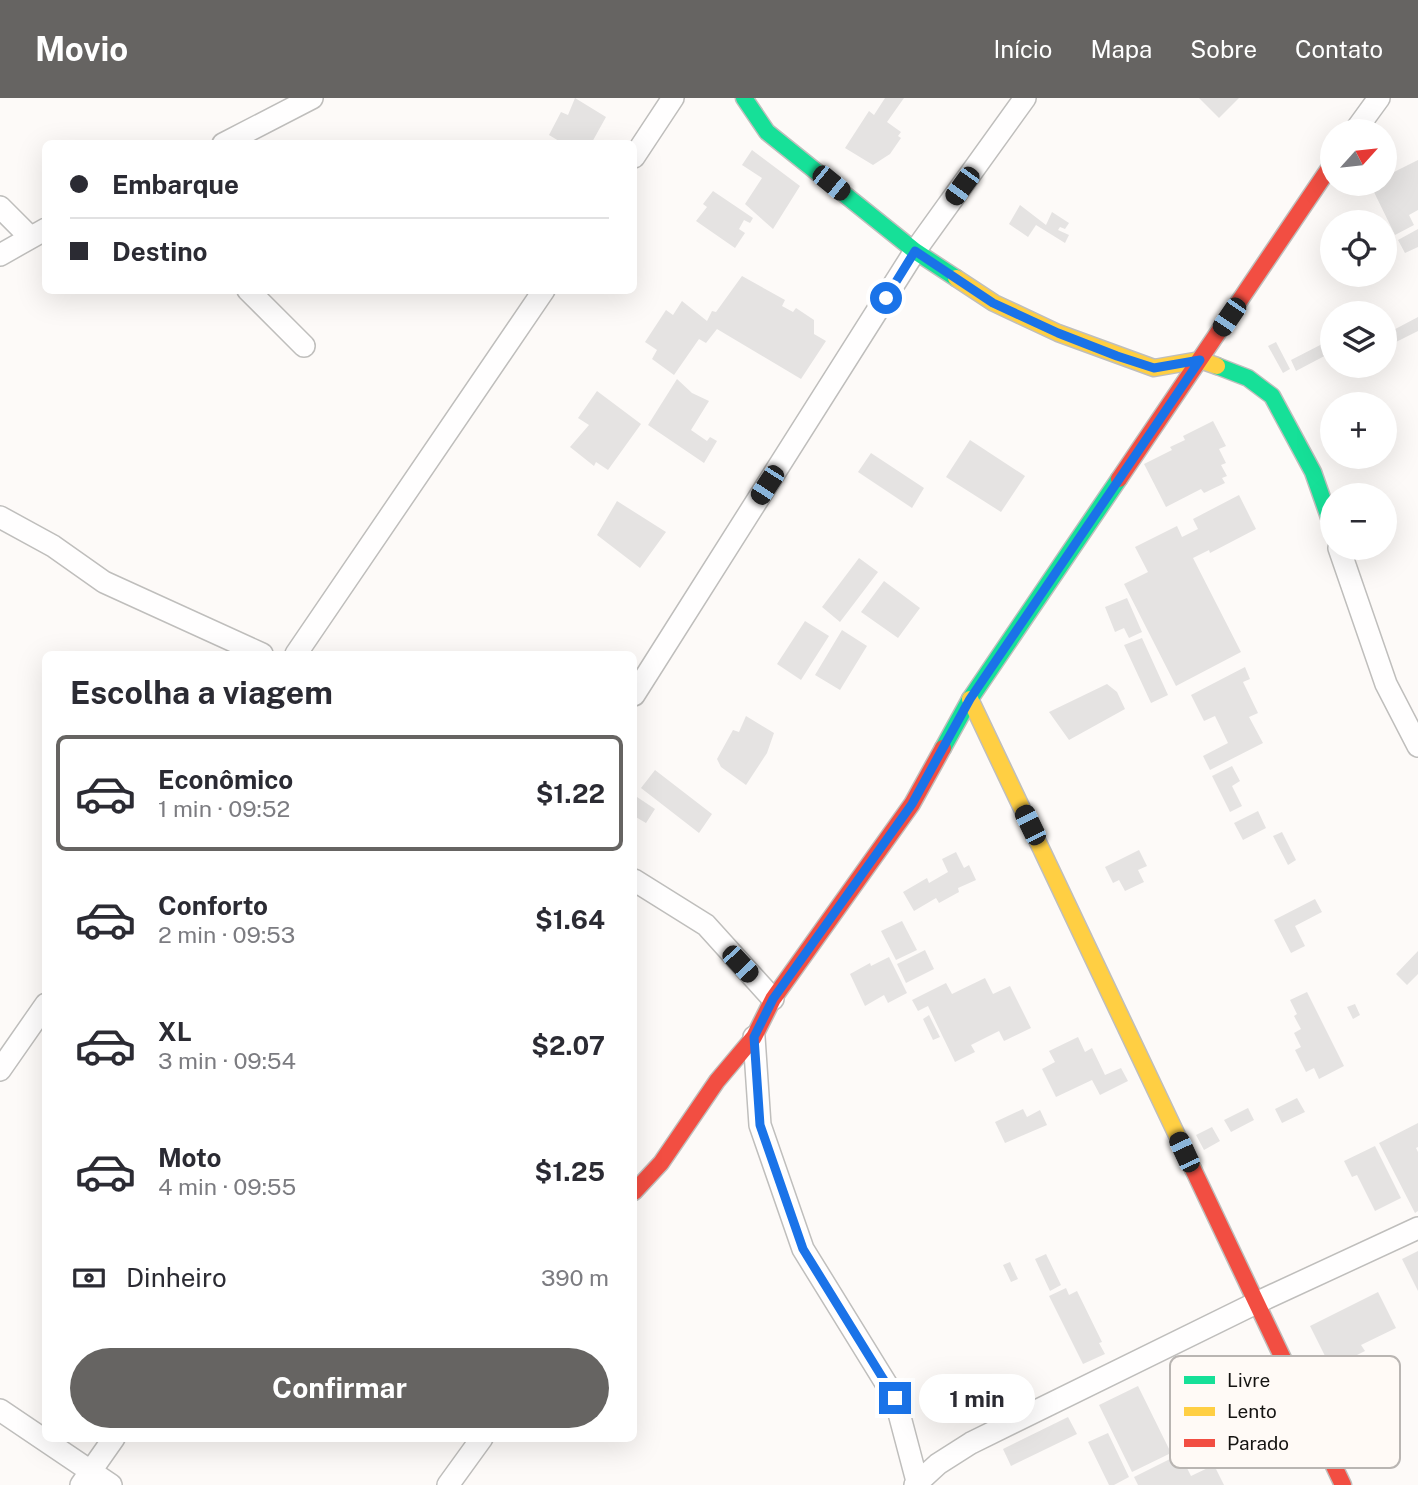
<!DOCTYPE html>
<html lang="pt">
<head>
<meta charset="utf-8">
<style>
  :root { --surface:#fff; --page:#f7f7f7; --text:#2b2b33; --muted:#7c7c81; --line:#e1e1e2; --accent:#666462 }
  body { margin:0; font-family:"Public Sans",sans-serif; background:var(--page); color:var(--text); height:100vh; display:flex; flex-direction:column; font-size:26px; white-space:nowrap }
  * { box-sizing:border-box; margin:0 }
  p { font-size:23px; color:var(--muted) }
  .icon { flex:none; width:38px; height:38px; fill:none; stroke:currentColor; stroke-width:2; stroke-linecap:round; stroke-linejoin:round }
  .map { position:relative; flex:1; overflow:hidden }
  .panel { position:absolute; left:42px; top:553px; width:595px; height:791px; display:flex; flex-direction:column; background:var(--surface); border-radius:10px; box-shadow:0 7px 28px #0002 }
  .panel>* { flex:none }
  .hud { position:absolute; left:42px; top:42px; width:595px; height:154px; border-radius:10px; box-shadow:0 7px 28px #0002; display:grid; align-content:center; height:154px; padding:0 28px; background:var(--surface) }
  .needle { width:46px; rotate:63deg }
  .controls { position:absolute; left:1320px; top:21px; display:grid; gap:14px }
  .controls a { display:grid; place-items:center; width:77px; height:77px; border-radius:50%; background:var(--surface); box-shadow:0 7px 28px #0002; font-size:35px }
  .end { position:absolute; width:32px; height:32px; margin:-16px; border:9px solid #1a73e8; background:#fff; box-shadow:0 0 0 4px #fff }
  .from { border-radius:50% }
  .bubble { position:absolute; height:49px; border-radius:24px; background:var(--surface); box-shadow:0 7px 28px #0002; font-size:23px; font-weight:700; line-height:49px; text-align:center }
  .car { position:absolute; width:21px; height:42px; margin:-21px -10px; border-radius:9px; box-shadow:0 0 5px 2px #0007; background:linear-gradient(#222 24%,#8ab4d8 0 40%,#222 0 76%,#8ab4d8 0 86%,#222 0) }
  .hud b { display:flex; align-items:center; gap:24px; height:66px; font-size:26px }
  .hud b+b { border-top:2px solid var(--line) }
  .hud i { width:18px; height:18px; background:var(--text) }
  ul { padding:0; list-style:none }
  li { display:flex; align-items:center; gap:21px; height:116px; margin:0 14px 10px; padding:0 14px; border:4px solid transparent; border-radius:10px }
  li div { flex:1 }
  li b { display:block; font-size:26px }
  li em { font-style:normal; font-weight:700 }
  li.active { border-color:var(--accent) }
  li>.icon { width:63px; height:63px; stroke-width:1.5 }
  h2 { padding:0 28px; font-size:32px; line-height:84px }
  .pay { display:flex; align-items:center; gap:18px; height:77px; padding:0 28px; font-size:26px }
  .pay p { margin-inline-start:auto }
  .action { display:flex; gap:14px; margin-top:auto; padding:14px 28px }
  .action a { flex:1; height:80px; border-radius:42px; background:var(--accent); color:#fff; font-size:28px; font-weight:700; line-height:80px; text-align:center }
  header { display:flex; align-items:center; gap:42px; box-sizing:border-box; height:98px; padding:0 35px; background:var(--accent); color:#fff }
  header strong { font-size:33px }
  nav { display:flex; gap:38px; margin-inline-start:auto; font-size:24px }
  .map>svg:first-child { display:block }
  .building { fill:#e5e3e2 }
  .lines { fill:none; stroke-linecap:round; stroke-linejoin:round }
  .street-casing { stroke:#bfbebc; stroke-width:24 }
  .fast-casing { stroke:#bfbebc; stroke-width:19 }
  .slow-casing { stroke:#bfbebc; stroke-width:19 }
  .jam-casing { stroke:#bfbebc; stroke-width:19 }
  .street { stroke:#fffefe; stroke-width:21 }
  .fast { stroke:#16e098; stroke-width:16 }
  .slow { stroke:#ffcf43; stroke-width:16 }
  .jam { stroke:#f24e42; stroke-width:16 }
  .route { stroke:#1a73e8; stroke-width:9 }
  .key { fill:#fffaf6; stroke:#b9b5b2; stroke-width:2 }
  .key-label { font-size:19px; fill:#151412 }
</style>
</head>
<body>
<header>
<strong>Movio</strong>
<nav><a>Início</a><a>Mapa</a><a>Sobre</a><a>Contato</a></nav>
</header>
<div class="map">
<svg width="1418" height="1387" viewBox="0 0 1418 1387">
  <rect width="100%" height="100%" fill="#fdfaf8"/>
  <!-- building -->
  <path class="building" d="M575 0 606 19 591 46H564L549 37 561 14 568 17Z
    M885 0H904L887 24 901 34 898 38 901 40 890 56 873 67 845 50 869 13 874 17Z
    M1199 0H1239L1219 20Z
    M752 52 800 88 773 131 745 106 762 80 742 67Z
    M1418 62V112L1409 117 1414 127 1395 137 1374 94 1385 88 1384 79Z
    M713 93 753 120 750 125 744 122 739 131 745 135 735 150 696 123 707 109 703 106Z
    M1020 107 1046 127 1052 114 1069 125 1065 131 1060 129 1058 132 1069 137 1065 145 1036 127 1028 139 1009 126Z
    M1418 131V149L1405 155 1398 142Z
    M742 178 785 202 782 208 793 214 796 210 814 222V236L826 243 801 281 717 231 706 245 699 241 674 277 652 261 657 252 645 244 666 212 673 217 682 203 707 223 712 213 716 214Z
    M1418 219V233L1384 250V237Z
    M1328 243 1332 254 1296 273 1291 262Z
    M1276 244 1290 271 1283 275 1268 248Z
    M677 281 692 295 709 303 691 332 707 343 710 339 717 343 704 365 648 327Z
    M597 293 641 326 608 372 596 364 594 368 570 349 589 327 578 320Z
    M1213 323 1226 348 1219 351 1226 365 1221 367 1227 378 1222 380 1225 385 1204 395 1201 391 1166 409 1144 366 1172 352 1170 349 1185 342 1183 338Z
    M970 342 1025 378 1001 414 946 379Z
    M871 355 924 390 912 410 858 374Z
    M1239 397 1256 431 1210 455 1209 452 1193 460 1241 554 1176 588 1124 486 1148 474 1135 449 1177 428 1182 439 1198 431 1193 421Z
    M617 403 666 434 640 470 597 437Z
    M859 460 878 474 840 524 822 509Z
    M884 483 920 510 898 540 861 514Z
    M1127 500 1142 534 1129 540 1124 530 1115 534 1105 509Z
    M805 523 829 538 801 582 777 566Z
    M842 532 867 548 840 592 815 577Z
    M1142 540 1168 597 1151 605 1124 547Z
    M1245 569 1250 581 1243 584 1258 615 1249 619 1263 645 1210 672 1203 658 1228 645 1215 618 1204 623 1191 597Z
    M1107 586 1117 594 1125 611 1069 642 1049 614Z
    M746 618 774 635 767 655 746 687 721 669 717 661 733 632 739 634Z
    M1232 668 1240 683 1232 688 1242 708 1230 714 1212 678Z
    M655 672 712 716 699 735 641 690Z
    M634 697 655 711 646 725 634 718Z
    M1258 713 1266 730 1243 742 1234 725Z
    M1282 734 1296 762 1288 767 1273 738Z
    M1139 752 1147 768 1138 772 1144 784 1125 793 1119 782 1113 785 1105 769Z
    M956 754 964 770 969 767 976 782 958 790 959 794 939 805 936 800 914 813 903 794 927 780 929 785 948 774 942 761Z
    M1315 801 1322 814 1295 828 1305 848 1291 855 1274 822Z
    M902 823 917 852 896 862 881 833Z
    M925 852 934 871 906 885 897 866Z
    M1418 853V876L1407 887 1396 876Z
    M889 859 907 895 888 905 884 897 865 908 850 876 870 865 871 868Z
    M985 880 993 896 1010 888 1031 930 1004 943 999 933 971 947 975 954 955 964 928 908 918 913 912 902 946 885 952 896Z
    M1307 894 1344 968 1319 981 1314 970 1306 974 1295 952 1301 949 1294 935 1301 931 1294 918 1297 916 1290 902Z
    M1355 906 1360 917 1353 921 1347 909Z
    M929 917 940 939 933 942 923 921Z
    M1078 939 1085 954 1092 950 1105 977 1121 970 1128 983 1100 997 1092 982 1056 999 1042 971 1055 964 1049 953Z
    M1297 1000 1305 1014 1282 1025 1275 1011Z
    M1248 1010 1254 1022 1231 1034 1224 1022Z
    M1023 1011 1027 1019 1040 1012 1047 1027 1005 1045 995 1024Z
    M1418 1025V1049L1416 1050 1418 1054V1113L1415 1115 1379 1045Z
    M1212 1029 1220 1043 1204 1052 1196 1037Z
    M1375 1048 1401 1100 1375 1113 1357 1077 1352 1079 1344 1063Z
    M1418 1153V1193L1402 1161Z
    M1046 1156 1061 1187 1050 1193 1035 1161Z
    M1010 1164 1018 1181 1011 1184 1003 1167Z
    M1066 1190 1069 1197 1077 1193 1102 1244 1099 1245 1105 1256 1083 1266 1049 1198Z
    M1378 1194 1396 1230 1361 1247 1365 1253 1345 1263 1342 1257 1328 1264 1310 1228Z
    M1138 1288 1171 1355 1132 1374 1099 1307Z
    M1068 1319 1077 1336 1011 1368 1003 1351Z
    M1108 1335 1129 1379 1114 1387H1109L1088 1344Z
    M1180 1356 1191 1378 1214 1367 1224 1387H1138L1134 1379Z"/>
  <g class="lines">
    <defs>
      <path id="street" d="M1355 33 1379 0
        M223 46 312 0
        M634 59 673 0
        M0 109 29 138
        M0 157 46 131
        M248 192 304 248
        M0 419 53 448 104 484 262 556
        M1339 450 1386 586 1418 648
        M296 556 544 192
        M634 597 915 153 1025 0
        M634 782 706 827 773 901
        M754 939 760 1027 803 1151 895 1300 918 1387
        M0 972 46 906
        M0 1312 111 1387
        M81 1387 114 1340
        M448 1387 482 1340
        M915 1387 938 1366 971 1345 1256 1205 1418 1130"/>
      <path id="fast" d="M744 0 767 34 915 153 956 180
        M1217 268 1248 280 1272 298 1313 374 1332 428
        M943 650 970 601 1119 381"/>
      <path id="slow" d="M956 180 994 205 1058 235 1154 270 1200 262 1217 268
        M970 601 1193 1071"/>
      <path id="jam" d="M1119 381 1332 66
        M1193 1071 1343 1387
        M634 1094 661 1065 717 983 754 939 773 901 912 706 943 650"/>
    </defs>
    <!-- street casing -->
    <use href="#street" class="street-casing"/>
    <!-- fast casing -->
    <use href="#fast" class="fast-casing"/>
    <!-- slow casing -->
    <use href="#slow" class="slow-casing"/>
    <!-- jam casing -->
    <use href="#jam" class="jam-casing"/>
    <!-- street -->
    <use href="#street" class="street"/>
    <!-- fast -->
    <use href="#fast" class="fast"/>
    <!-- slow -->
    <use href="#slow" class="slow"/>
    <!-- jam -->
    <use href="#jam" class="jam"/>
  </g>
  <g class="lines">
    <!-- route -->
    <path class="route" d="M886 200 915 153 993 205 1058 235 1117 258 1154 270 1200 262 970 601 912 706 773 901 754 939 760 1027 803 1151 895 1300"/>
  </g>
  <!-- legend -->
  <rect x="1170" y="1258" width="230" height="112" rx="10" class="key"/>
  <rect x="1184" y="1278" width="31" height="8" fill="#16e098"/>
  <rect x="1184" y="1309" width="31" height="9" fill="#ffcf43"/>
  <rect x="1184" y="1341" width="31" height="8" fill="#f24e42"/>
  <g class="key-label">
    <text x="1227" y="1289">Livre</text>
    <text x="1227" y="1320">Lento</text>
    <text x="1227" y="1352">Parado</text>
  </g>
</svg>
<div class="controls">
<a><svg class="needle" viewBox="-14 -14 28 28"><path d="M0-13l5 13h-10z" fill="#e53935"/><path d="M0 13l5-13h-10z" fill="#7c7c81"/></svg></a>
<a><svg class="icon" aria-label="locate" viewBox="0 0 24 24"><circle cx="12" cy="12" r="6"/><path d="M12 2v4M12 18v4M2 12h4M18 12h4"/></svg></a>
<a><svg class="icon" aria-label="layers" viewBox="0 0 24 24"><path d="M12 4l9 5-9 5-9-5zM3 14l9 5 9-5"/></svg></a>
<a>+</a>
<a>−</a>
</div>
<i class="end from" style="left:886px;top:200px"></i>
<i class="end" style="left:895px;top:1300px"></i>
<div class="bubble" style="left:919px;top:1276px;width:116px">1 min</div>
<i class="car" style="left:831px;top:85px;rotate:129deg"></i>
<i class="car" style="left:962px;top:88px;rotate:216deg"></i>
<i class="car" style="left:1229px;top:219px;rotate:214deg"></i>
<i class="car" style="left:767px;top:387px;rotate:213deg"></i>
<i class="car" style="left:1030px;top:727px;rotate:334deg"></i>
<i class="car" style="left:740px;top:866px;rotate:137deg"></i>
<i class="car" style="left:1184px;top:1054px;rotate:335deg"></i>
<div class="hud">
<b><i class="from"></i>Embarque</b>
<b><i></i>Destino</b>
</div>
<section class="panel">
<h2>Escolha a viagem</h2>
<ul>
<li class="active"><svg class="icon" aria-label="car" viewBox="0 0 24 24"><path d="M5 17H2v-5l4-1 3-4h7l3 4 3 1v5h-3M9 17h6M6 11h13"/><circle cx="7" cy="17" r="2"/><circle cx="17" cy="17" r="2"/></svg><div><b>Econômico</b><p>1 min · 09:52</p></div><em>$1.22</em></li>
<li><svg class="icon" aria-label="car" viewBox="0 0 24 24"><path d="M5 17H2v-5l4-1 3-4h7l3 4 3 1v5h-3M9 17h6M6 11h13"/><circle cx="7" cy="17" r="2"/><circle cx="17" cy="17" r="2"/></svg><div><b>Conforto</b><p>2 min · 09:53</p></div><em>$1.64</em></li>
<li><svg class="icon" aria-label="car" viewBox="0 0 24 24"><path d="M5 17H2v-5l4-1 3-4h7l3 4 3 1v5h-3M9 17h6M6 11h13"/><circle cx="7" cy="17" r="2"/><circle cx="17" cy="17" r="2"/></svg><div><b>XL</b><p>3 min · 09:54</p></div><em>$2.07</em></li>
<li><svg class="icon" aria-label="car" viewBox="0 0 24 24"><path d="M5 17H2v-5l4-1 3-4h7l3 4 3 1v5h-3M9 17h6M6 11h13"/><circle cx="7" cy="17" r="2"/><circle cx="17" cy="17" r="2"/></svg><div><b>Moto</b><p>4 min · 09:55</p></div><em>$1.25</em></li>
</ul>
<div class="pay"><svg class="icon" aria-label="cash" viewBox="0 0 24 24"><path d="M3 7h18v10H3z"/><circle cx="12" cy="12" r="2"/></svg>Dinheiro<p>390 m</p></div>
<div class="action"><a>Confirmar</a></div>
</section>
</div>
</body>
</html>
